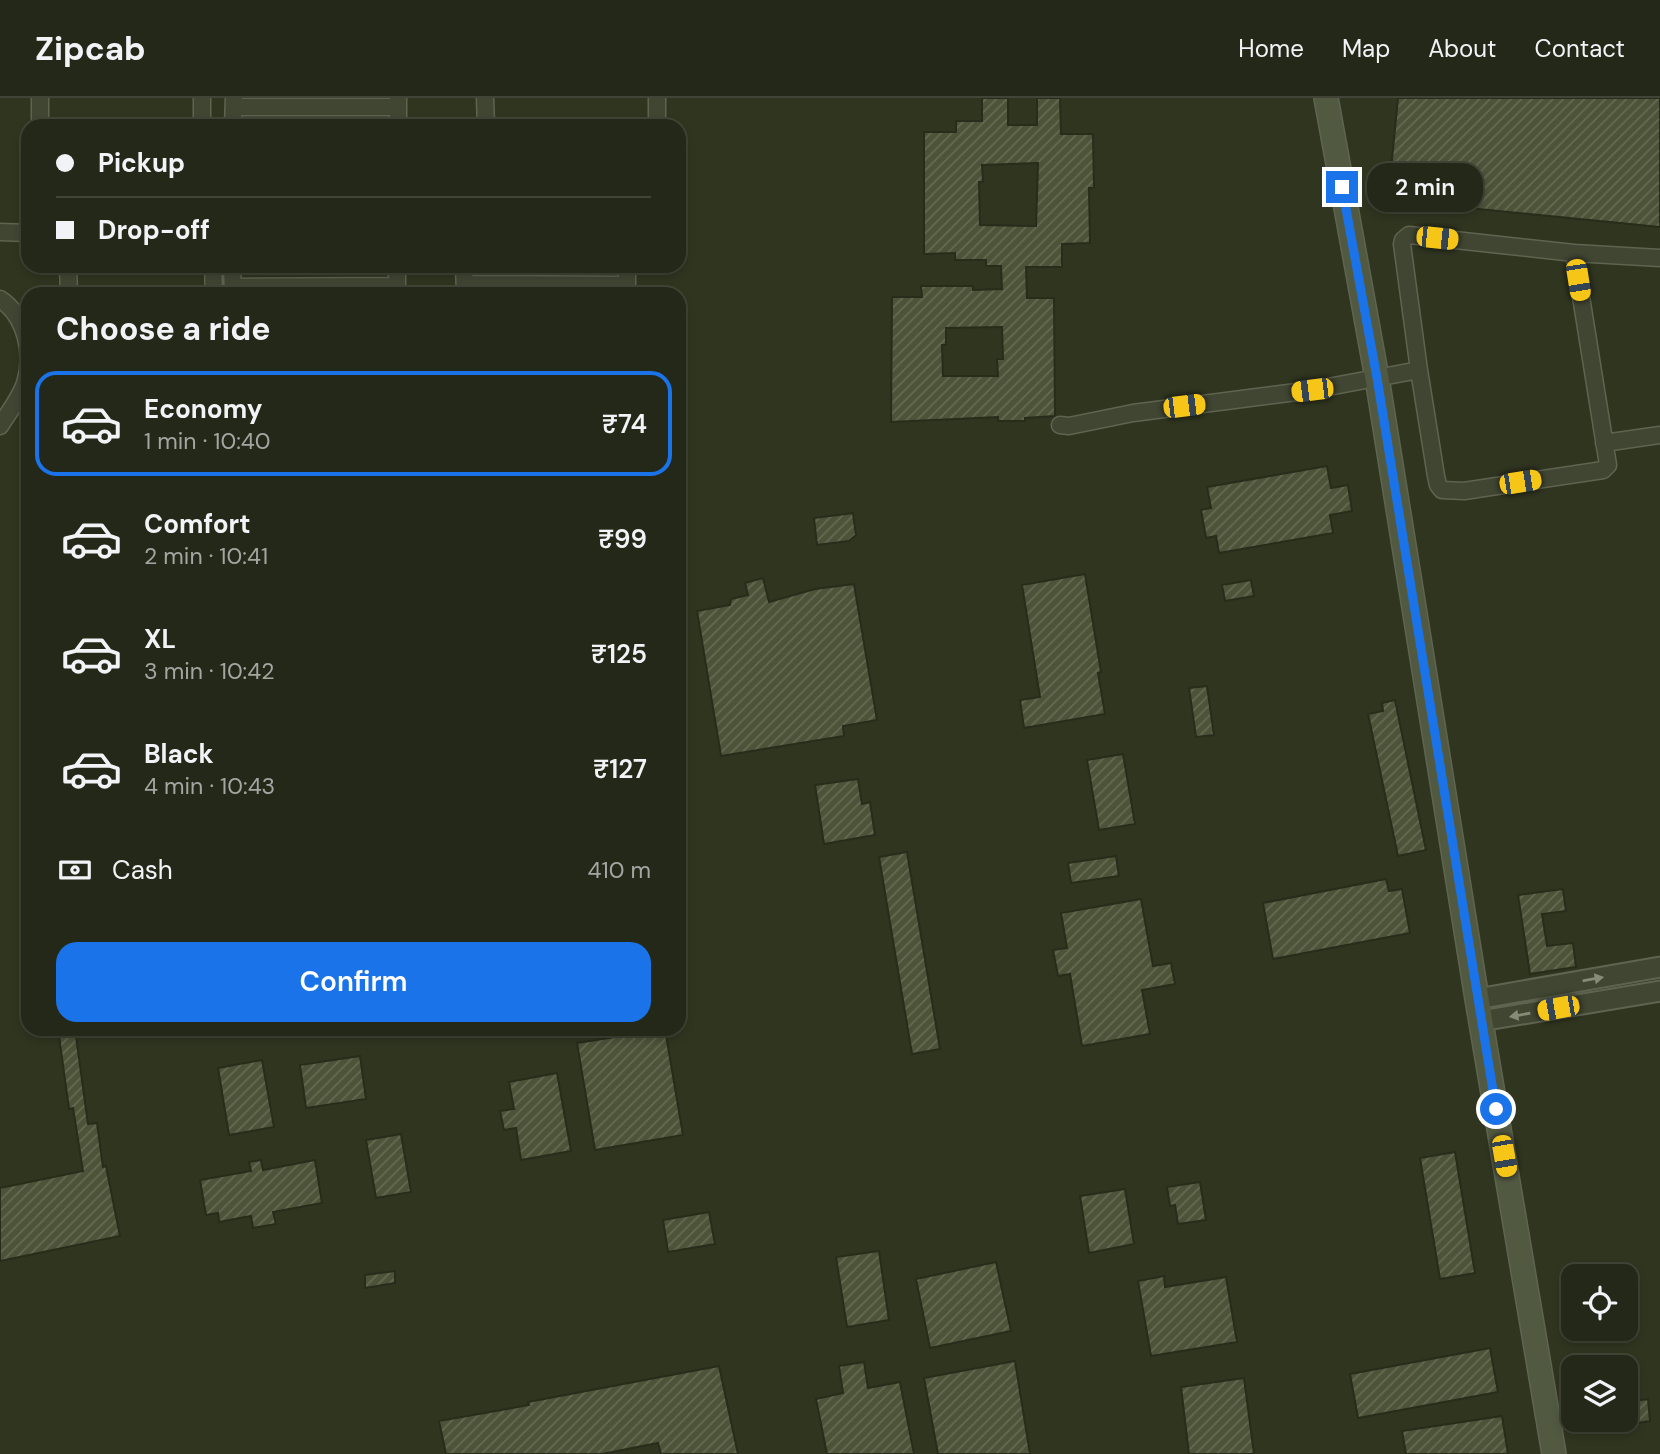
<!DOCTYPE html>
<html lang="en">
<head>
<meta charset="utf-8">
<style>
  :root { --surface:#242818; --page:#2c3021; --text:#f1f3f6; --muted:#a3a6a2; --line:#414437; --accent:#1a73e8 }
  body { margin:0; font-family:"DM Sans",sans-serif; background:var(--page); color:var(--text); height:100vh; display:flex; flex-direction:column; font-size:26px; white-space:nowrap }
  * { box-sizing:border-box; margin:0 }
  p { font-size:23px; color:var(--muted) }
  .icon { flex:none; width:38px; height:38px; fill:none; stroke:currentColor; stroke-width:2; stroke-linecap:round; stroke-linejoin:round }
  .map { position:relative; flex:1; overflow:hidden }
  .panel { position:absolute; left:21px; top:189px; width:665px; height:749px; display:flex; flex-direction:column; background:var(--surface); border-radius:21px; box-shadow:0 4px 10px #0003,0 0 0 2px var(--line) }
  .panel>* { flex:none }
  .top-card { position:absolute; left:21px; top:21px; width:665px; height:154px; border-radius:21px; box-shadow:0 4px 10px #0003,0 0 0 2px var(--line); display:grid; align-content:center; height:154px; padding:0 35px; background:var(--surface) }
  .tools { position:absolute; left:1561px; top:1166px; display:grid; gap:14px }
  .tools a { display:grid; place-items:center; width:77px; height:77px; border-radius:14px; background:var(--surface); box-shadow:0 4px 10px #0003,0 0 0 2px var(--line); font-size:35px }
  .end { position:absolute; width:32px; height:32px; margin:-16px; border:9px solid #1a73e8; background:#fff; box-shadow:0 0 0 4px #fff }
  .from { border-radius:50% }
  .bubble { position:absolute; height:49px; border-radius:21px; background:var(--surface); box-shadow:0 4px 10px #0003,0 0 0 2px var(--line); font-size:23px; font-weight:600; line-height:49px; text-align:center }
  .car { position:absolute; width:21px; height:42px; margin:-21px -10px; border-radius:9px; box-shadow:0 0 5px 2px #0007; background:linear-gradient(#f5c518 24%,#345 0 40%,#f5c518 0 76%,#345 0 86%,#f5c518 0) }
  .top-card b { display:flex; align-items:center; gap:24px; height:66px; font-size:26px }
  .top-card b+b { border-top:2px solid var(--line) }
  .top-card i { width:18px; height:18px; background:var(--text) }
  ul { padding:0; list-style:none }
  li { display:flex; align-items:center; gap:21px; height:105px; margin:0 14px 10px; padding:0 21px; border:4px solid transparent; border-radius:21px }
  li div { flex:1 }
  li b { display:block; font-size:26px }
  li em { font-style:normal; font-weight:600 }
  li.current { border-color:var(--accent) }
  li>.icon { width:63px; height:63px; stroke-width:1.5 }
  h2 { padding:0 35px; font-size:32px; line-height:84px }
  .pay { display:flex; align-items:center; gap:18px; height:77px; padding:0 35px; font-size:26px }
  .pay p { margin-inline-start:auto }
  .cta { display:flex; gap:14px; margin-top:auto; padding:14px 35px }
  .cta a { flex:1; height:80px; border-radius:21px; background:var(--accent); color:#fff; font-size:28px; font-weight:600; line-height:80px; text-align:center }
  header { display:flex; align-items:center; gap:42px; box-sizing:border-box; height:98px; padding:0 35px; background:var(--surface); border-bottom:2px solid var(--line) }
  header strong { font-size:33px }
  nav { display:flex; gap:38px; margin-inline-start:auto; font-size:24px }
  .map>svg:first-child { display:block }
  .building { fill:url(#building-hatch); stroke:#282c1b; stroke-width:2; fill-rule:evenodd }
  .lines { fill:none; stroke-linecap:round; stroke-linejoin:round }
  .minor-casing { stroke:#5f6451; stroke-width:19 }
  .tertiary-casing { stroke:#5f6451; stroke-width:23 }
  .secondary-casing { stroke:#5f6451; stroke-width:26 }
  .minor { stroke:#414633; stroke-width:16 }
  .tertiary { stroke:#414633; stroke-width:19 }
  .secondary { stroke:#525941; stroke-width:23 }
  .oneway { fill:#858b76 }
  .route { stroke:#1a73e8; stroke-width:9 }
</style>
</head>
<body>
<header>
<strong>Zipcab</strong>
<nav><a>Home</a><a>Map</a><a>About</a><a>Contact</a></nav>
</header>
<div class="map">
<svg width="1660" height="1356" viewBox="0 0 1660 1356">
  <defs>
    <pattern id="building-hatch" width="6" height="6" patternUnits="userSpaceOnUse" patternTransform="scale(1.75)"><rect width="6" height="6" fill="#4d5339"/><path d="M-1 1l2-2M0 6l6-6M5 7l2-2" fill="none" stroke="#656a53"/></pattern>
  </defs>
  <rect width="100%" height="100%" fill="#303520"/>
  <!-- building -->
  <path class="building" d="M982 0H1008V27H1037V0H1060L1061 36H1093L1094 90H1089L1090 145 1062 146V169H1026L1027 200H1054L1055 318 1025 320V323H998V319L891 324 892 199H922L921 188H973V192L1002 191 1001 168H986V162H955V155L924 156V34H956V23H982ZM1038 65 1036 128 980 127 979 84H983L982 67ZM1002 229 1003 261H997L998 278H943L942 247H946V230Z
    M1398 0H1660V129L1388 102Z
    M1327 368 1331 390 1348 387 1352 413 1330 417 1333 435 1219 455 1216 438 1206 440 1201 412 1211 410 1207 389Z
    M853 415 856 437 849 443 817 447 814 420Z
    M1085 476 1101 574 1098 575 1105 616 1024 630 1020 602 1040 599 1022 487Z
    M763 480 769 504 815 491 854 486 877 622 843 628 844 638 721 658 697 513 730 507 731 501 748 497 745 485Z
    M1251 482 1254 498 1225 503 1222 487Z
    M1207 588 1214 637 1196 639 1189 590Z
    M1395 602 1426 752 1398 758 1368 616 1383 613 1382 605Z
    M1123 656 1135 726 1099 732 1087 662Z
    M858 681 862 706 870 704 875 737 824 746 815 687Z
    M907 754 940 951 912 956 879 759Z
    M1116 758 1119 778 1071 785 1068 765Z
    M1386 781 1389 793 1402 791 1410 835 1273 861 1263 805Z
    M1563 791 1566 813 1542 816 1547 848 1573 845 1576 869 1530 876 1518 797Z
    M1141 801 1153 868 1171 865 1175 886 1142 892 1150 936 1082 948 1070 876 1058 878 1053 852 1067 850 1061 815Z
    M58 931H75L88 1026 97 1025 103 1069 106 1068 120 1138 0 1163V1090L83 1073 73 1010 69 1011Z
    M665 931 683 1037 595 1052 577 945Z
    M360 958 366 1001 306 1010 300 967Z
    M262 962 274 1029 229 1037 218 970Z
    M557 975 571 1053 521 1062 516 1030 504 1032 500 1013 514 1011 509 984Z
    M401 1036 411 1094 376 1100 366 1042Z
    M1455 1054 1475 1175 1440 1181 1420 1060Z
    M261 1062 263 1072 315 1062 322 1105 273 1114 276 1126 253 1130 251 1118 219 1124 218 1115 206 1117 200 1082 251 1073 249 1064Z
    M1200 1084 1206 1122 1178 1126 1175 1107 1170 1108 1167 1089Z
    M1125 1091 1134 1146 1089 1155 1080 1098Z
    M709 1114 715 1146 668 1154 663 1122Z
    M879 1153 889 1222 847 1229 836 1159Z
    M996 1164 1011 1233 930 1250 916 1181Z
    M395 1173V1185L365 1190V1177Z
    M1164 1178 1165 1189 1226 1179 1237 1244 1151 1258 1138 1183Z
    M1490 1250 1498 1294 1358 1320 1350 1276Z
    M1015 1263 1030 1356H938L924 1280Z
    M864 1264 868 1290 900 1284 914 1356H827L816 1301 843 1295 839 1268Z
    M719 1268 738 1356H661L658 1345 602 1356H446L439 1323 529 1307 528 1304Z
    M1244 1280 1254 1356H1189L1181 1289Z
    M1648 1301 1650 1323 1626 1327V1304Z
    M1502 1318 1508 1356H1406L1402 1333Z"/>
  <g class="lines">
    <defs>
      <path id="minor" d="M40 0V28
        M202 0V28
        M485 0 486 28
        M234 9H398
        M233 28 234 0
        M398 28V0
        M657 28V0
        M0 134 28 135
        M1574 155 1660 160
        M68 168 69 196
        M213 168 214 196
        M232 168 233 196
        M464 168 465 196
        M465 186 627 187
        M233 189 397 188
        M397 196V168
        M627 196V168
        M0 201C26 218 34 256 25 285 20 300 9 314 0 328
        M1060 327 1069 328 1133 315 1312 292 1419 272 1436 378 1438 387 1442 392 1464 393 1603 372 1608 367 1574 155 1409 137 1403 142 1402 146 1419 272
        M1604 345 1660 337"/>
      <path id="tertiary" d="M1477 901 1660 869
        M1481 923 1660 893"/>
      <path id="secondary" d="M1326 0 1377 280 1477 901 1554 1356"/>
    </defs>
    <!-- minor casing -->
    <use href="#minor" class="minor-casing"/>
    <!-- tertiary casing -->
    <use href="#tertiary" class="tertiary-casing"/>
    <!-- secondary casing -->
    <use href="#secondary" class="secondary-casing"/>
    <!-- minor -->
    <use href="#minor" class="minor"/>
    <!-- tertiary -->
    <use href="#tertiary" class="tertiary"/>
    <!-- secondary -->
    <use href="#secondary" class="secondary"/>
  </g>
  <!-- one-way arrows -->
  <defs><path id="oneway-solid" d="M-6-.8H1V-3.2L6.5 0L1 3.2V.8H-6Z" transform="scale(1.75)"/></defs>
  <g class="oneway">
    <use href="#oneway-solid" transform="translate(1593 881) rotate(-10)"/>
    <use href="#oneway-solid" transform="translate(1520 917) rotate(170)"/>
  </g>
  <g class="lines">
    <!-- route -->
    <path class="route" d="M1342 89 1377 280 1496 1011"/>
  </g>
</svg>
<div class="tools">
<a><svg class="icon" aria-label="locate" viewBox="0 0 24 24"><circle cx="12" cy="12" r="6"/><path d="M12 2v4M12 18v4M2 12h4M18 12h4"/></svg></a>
<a><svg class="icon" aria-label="layers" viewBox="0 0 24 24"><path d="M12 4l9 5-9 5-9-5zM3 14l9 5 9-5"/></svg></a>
</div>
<i class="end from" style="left:1496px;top:1011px"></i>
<i class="end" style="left:1342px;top:89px"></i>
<div class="bubble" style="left:1367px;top:65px;width:116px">2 min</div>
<i class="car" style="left:1437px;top:140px;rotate:96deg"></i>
<i class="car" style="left:1578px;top:182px;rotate:171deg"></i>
<i class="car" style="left:1312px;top:292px;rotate:263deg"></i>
<i class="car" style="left:1184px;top:308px;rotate:83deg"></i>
<i class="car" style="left:1520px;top:384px;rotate:81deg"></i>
<i class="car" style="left:1558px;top:910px;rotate:260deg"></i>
<i class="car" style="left:1504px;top:1058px;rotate:170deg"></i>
<div class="top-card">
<b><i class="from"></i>Pickup</b>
<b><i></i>Drop-off</b>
</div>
<section class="panel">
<h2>Choose a ride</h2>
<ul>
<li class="current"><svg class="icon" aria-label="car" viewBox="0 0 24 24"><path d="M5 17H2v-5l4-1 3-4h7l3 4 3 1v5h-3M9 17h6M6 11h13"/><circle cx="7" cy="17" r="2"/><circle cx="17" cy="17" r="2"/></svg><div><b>Economy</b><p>1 min · 10:40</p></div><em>₹74</em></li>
<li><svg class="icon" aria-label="car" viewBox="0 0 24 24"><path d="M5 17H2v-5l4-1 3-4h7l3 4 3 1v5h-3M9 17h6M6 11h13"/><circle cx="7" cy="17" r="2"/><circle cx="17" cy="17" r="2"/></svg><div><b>Comfort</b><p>2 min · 10:41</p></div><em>₹99</em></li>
<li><svg class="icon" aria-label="car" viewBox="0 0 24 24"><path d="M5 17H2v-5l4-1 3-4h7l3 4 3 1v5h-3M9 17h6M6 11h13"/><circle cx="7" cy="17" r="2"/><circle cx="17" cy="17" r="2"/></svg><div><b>XL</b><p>3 min · 10:42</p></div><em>₹125</em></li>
<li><svg class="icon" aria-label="car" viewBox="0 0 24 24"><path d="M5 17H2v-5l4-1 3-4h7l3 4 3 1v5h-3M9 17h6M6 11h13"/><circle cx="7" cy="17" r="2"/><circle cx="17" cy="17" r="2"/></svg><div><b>Black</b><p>4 min · 10:43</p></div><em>₹127</em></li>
</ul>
<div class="pay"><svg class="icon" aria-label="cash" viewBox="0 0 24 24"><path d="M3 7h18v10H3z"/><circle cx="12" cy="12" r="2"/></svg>Cash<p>410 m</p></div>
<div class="cta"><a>Confirm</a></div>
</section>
</div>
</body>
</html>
